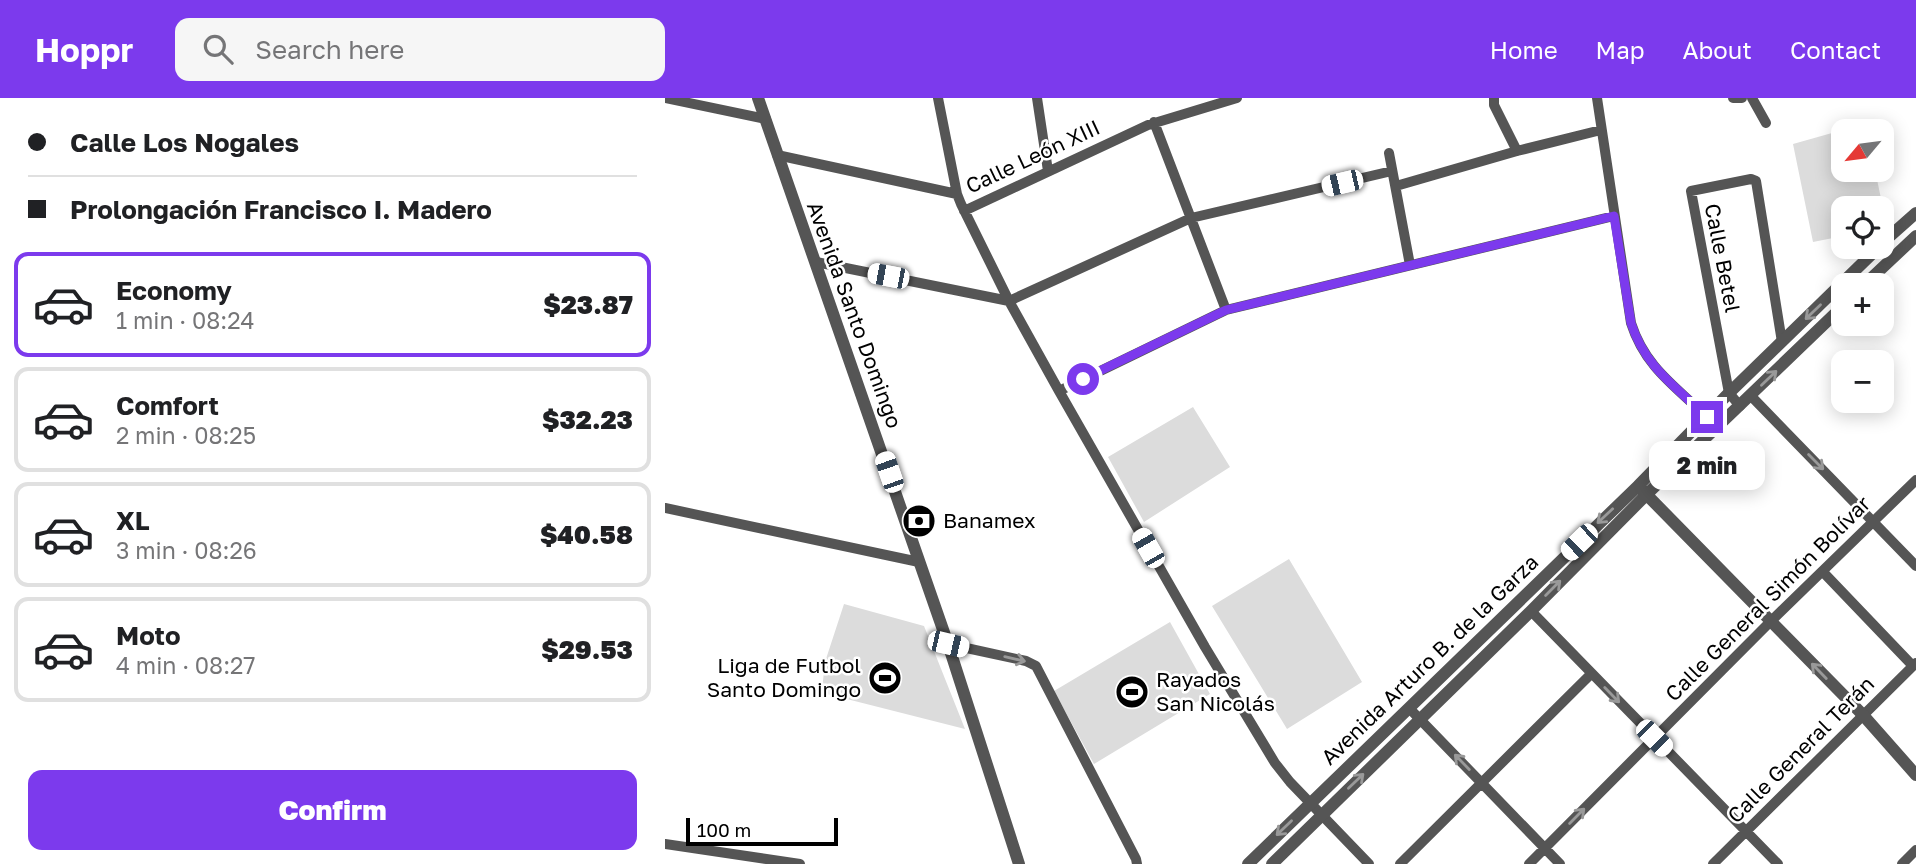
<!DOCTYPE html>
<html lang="en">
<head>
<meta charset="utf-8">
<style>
  :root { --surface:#fff; --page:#f6f6f6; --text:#202124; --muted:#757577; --line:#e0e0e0; --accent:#7c3aed }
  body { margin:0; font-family:"Golos Text",sans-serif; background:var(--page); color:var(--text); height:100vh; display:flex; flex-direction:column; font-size:26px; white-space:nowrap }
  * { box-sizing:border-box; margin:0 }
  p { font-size:23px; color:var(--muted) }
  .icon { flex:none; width:38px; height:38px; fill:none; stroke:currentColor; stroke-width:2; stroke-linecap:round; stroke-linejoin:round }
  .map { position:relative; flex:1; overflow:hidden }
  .sheet { display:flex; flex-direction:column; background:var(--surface); width:665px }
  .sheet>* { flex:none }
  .top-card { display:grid; align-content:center; height:154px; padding:0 28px; background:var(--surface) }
  .needle { width:46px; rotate:241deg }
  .fabs { position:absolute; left:1166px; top:21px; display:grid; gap:14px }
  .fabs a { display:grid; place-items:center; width:63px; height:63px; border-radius:14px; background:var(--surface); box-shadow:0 4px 18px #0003; font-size:35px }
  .scale { position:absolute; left:21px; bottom:18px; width:152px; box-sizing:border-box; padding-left:7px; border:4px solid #000; border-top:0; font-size:19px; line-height:24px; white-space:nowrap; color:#000; -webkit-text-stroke:5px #fff; paint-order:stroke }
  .end { position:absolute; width:32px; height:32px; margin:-16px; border:9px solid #7c3aed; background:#fff; box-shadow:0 0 0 4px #fff }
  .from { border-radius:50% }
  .bubble { position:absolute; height:49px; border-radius:14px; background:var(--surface); box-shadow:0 4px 18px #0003; font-size:23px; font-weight:800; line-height:49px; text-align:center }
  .car { position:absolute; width:21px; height:42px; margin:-21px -10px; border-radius:9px; box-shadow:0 0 5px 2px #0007; background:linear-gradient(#fff 24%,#345 0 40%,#fff 0 76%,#345 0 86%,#fff 0) }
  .top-card b { display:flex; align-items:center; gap:24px; height:66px; font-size:26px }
  .top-card b+b { border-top:2px solid var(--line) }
  .top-card i { width:18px; height:18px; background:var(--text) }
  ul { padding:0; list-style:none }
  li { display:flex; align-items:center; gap:21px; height:105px; margin:0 14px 10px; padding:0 14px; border:4px solid var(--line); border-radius:14px }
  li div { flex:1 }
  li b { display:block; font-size:26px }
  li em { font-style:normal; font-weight:800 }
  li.current { border-color:var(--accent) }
  li>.icon { width:63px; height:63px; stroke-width:1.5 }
  .primary-button { display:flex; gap:14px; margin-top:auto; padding:14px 28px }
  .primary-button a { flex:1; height:80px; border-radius:14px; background:var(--accent); color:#fff; font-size:28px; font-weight:800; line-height:80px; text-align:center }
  header { display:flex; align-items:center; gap:42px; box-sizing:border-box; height:98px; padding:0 35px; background:var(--accent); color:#fff }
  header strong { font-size:33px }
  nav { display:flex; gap:38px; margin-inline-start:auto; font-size:24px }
  .search { width:490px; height:63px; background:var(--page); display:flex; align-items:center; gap:18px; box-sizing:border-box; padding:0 24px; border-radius:14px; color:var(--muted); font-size:26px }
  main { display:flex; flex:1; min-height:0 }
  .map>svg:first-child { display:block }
  .green { fill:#dcdcdc }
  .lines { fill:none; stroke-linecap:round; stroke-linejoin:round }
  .minor { stroke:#555; stroke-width:10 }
  .tertiary { stroke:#555; stroke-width:12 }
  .oneway { stroke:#999 }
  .route { stroke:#7c3aed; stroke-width:9 }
  .labels { text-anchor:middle; stroke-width:5; stroke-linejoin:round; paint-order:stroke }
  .street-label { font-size:21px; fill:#000; stroke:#fff }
  .poi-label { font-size:21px; fill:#000; stroke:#fff; text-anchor:start }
</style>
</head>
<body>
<header>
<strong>Hoppr</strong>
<div class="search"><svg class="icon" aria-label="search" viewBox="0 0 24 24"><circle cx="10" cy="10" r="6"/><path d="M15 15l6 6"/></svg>Search here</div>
<nav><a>Home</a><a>Map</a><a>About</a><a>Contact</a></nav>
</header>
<main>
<section class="sheet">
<div class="top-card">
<b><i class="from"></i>Calle Los Nogales</b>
<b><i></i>Prolongación Francisco I. Madero</b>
</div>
<ul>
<li class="current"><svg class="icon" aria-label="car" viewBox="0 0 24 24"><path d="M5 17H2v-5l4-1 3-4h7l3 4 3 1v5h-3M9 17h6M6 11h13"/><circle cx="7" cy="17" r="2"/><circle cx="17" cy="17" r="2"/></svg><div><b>Economy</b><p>1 min · 08:24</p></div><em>$23.87</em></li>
<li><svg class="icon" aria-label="car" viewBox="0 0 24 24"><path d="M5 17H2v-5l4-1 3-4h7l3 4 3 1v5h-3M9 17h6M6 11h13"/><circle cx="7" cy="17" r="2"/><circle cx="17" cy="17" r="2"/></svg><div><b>Comfort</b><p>2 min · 08:25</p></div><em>$32.23</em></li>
<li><svg class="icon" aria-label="car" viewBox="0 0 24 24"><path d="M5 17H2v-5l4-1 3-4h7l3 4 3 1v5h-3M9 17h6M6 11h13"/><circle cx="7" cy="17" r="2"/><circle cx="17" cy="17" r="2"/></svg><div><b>XL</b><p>3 min · 08:26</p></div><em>$40.58</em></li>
<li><svg class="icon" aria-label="car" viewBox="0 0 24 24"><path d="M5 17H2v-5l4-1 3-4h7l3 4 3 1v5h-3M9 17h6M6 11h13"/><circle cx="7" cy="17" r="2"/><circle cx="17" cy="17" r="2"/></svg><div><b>Moto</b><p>4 min · 08:27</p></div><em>$29.53</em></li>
</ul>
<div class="primary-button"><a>Confirm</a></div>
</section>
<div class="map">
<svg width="1251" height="766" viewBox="0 0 1251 766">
  <rect width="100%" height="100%" fill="#fff"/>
  <!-- green -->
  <path class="green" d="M1167 35H1178V72H1210L1222 129 1216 130V110H1178V138L1148 144 1128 46Z
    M528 309 565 369 479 424 443 359Z
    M624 461 697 584 622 631 547 508Z
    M179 506 259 528 300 631 158 595 157 592 160 564Z
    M505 524 545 596 429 666 389 593Z"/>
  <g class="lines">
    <!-- minor -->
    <path class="minor" d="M0 0 101 21
      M273 0 292 96 296 106 344 203 394 293 540 549 610 665 625 684 704 766
      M372 0 383 73
      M829 0V7L852 53
      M932 0 966 225C980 269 1010 288 1042 319
      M1068 0H1077
      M1087 0 1101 25
      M489 24 561 212
      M724 55 745 167
      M112 57 292 96
      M731 88 852 53 936 32
      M299 113 483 27 572 0
      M151 164 344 203 526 120 727 73
      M394 293 561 212 949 118
      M1086 298 1251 468
      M1075 308 1064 295 1026 93 1086 81 1091 83 1117 244
      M0 410 254 464
      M1158 474 1248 568
      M866 513 1113 766
      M283 546 361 563 371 568 471 761 472 766
      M744 610 895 766
      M0 746 135 766
      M735 766 926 576
      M864 766 1106 523 1251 382
      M1048 766 1251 565
      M1237 766 1251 752"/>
    <!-- tertiary -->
    <path class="tertiary" d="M93 0 283 546 354 766
      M1216 146 1251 115
      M1199 187 1251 138
      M977 392 1198 617 1251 677
      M583 766 973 388 1064 295 1214 149
      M607 766 866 513 981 397 1178 208"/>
  </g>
  <!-- one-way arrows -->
  <defs><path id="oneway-shaft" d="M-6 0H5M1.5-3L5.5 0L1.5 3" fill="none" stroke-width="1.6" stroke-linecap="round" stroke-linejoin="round" transform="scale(1.75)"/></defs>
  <g class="oneway">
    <use href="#oneway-shaft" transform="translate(1148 214) rotate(136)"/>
    <use href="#oneway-shaft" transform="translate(1104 280) rotate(-44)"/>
    <use href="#oneway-shaft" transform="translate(1151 364) rotate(45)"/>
    <use href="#oneway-shaft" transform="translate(940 418) rotate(137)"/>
    <use href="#oneway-shaft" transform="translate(888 490) rotate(-45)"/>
    <use href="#oneway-shaft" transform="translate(350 561) rotate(13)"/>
    <use href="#oneway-shaft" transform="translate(1154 573) rotate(-134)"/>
    <use href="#oneway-shaft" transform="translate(947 597) rotate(46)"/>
    <use href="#oneway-shaft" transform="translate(797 664) rotate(-134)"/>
    <use href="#oneway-shaft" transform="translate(691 683) rotate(-44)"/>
    <use href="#oneway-shaft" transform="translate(912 718) rotate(-45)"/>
    <use href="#oneway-shaft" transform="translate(619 730) rotate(136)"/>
  </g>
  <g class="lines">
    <!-- route -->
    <path class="route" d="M418 281 561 212 949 118 966 225C980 269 1010 288 1042 319"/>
  </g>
  <!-- icons -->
  <defs>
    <symbol id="bank-disc" viewBox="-11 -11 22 22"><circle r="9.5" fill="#000" stroke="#fff"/><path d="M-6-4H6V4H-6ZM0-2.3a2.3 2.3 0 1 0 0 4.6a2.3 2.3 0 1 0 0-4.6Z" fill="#fff"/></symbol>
    <symbol id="stadium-disc" viewBox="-11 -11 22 22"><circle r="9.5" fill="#000" stroke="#fff"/><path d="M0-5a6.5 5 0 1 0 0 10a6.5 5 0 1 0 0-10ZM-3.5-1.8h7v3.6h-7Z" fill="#fff"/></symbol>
  </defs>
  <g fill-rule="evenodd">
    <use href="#bank-disc" x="235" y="404" width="38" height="38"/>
    <use href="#stadium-disc" x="201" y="561" width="38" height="38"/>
    <use href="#stadium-disc" x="448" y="575" width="38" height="38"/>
  </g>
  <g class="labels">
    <!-- street labels -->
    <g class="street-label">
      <text transform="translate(368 59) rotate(-25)" y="7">Calle León XIII</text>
      <text transform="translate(1057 160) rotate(79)" y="7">Calle Betel</text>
      <text transform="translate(189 217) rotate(70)" y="7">Avenida Santo Domingo</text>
      <text transform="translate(1103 501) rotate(-45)" y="7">Calle General Simón Bolívar</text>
      <text transform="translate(765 562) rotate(-44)" y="7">Avenida Arturo B. de la Garza</text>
      <text transform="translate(1136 652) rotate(-45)" y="7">Calle General Terán</text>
    </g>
    <!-- poi labels -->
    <g class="poi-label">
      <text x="278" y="430">Banamex</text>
      <text x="196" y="575" text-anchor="end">Liga de Futbol<tspan x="196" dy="24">Santo Domingo</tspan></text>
      <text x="491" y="589">Rayados<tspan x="491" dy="24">San Nicolás</tspan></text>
    </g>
  </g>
</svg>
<div class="fabs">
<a><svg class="needle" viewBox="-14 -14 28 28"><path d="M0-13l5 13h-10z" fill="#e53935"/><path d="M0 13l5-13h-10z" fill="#757577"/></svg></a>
<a><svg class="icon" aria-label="locate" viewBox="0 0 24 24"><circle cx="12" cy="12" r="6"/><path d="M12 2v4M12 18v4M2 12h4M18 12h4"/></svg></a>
<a>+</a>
<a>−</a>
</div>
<div class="scale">100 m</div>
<i class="end from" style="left:418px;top:281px"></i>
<i class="end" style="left:1042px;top:319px"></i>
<div class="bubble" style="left:984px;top:343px;width:116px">2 min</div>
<i class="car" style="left:677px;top:85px;rotate:257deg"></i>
<i class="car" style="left:223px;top:178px;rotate:281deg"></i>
<i class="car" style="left:224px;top:374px;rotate:341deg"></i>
<i class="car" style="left:914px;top:444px;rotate:226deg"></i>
<i class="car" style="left:483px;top:450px;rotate:330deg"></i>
<i class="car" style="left:283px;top:546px;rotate:103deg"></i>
<i class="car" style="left:989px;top:640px;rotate:135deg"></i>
</div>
</main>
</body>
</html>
